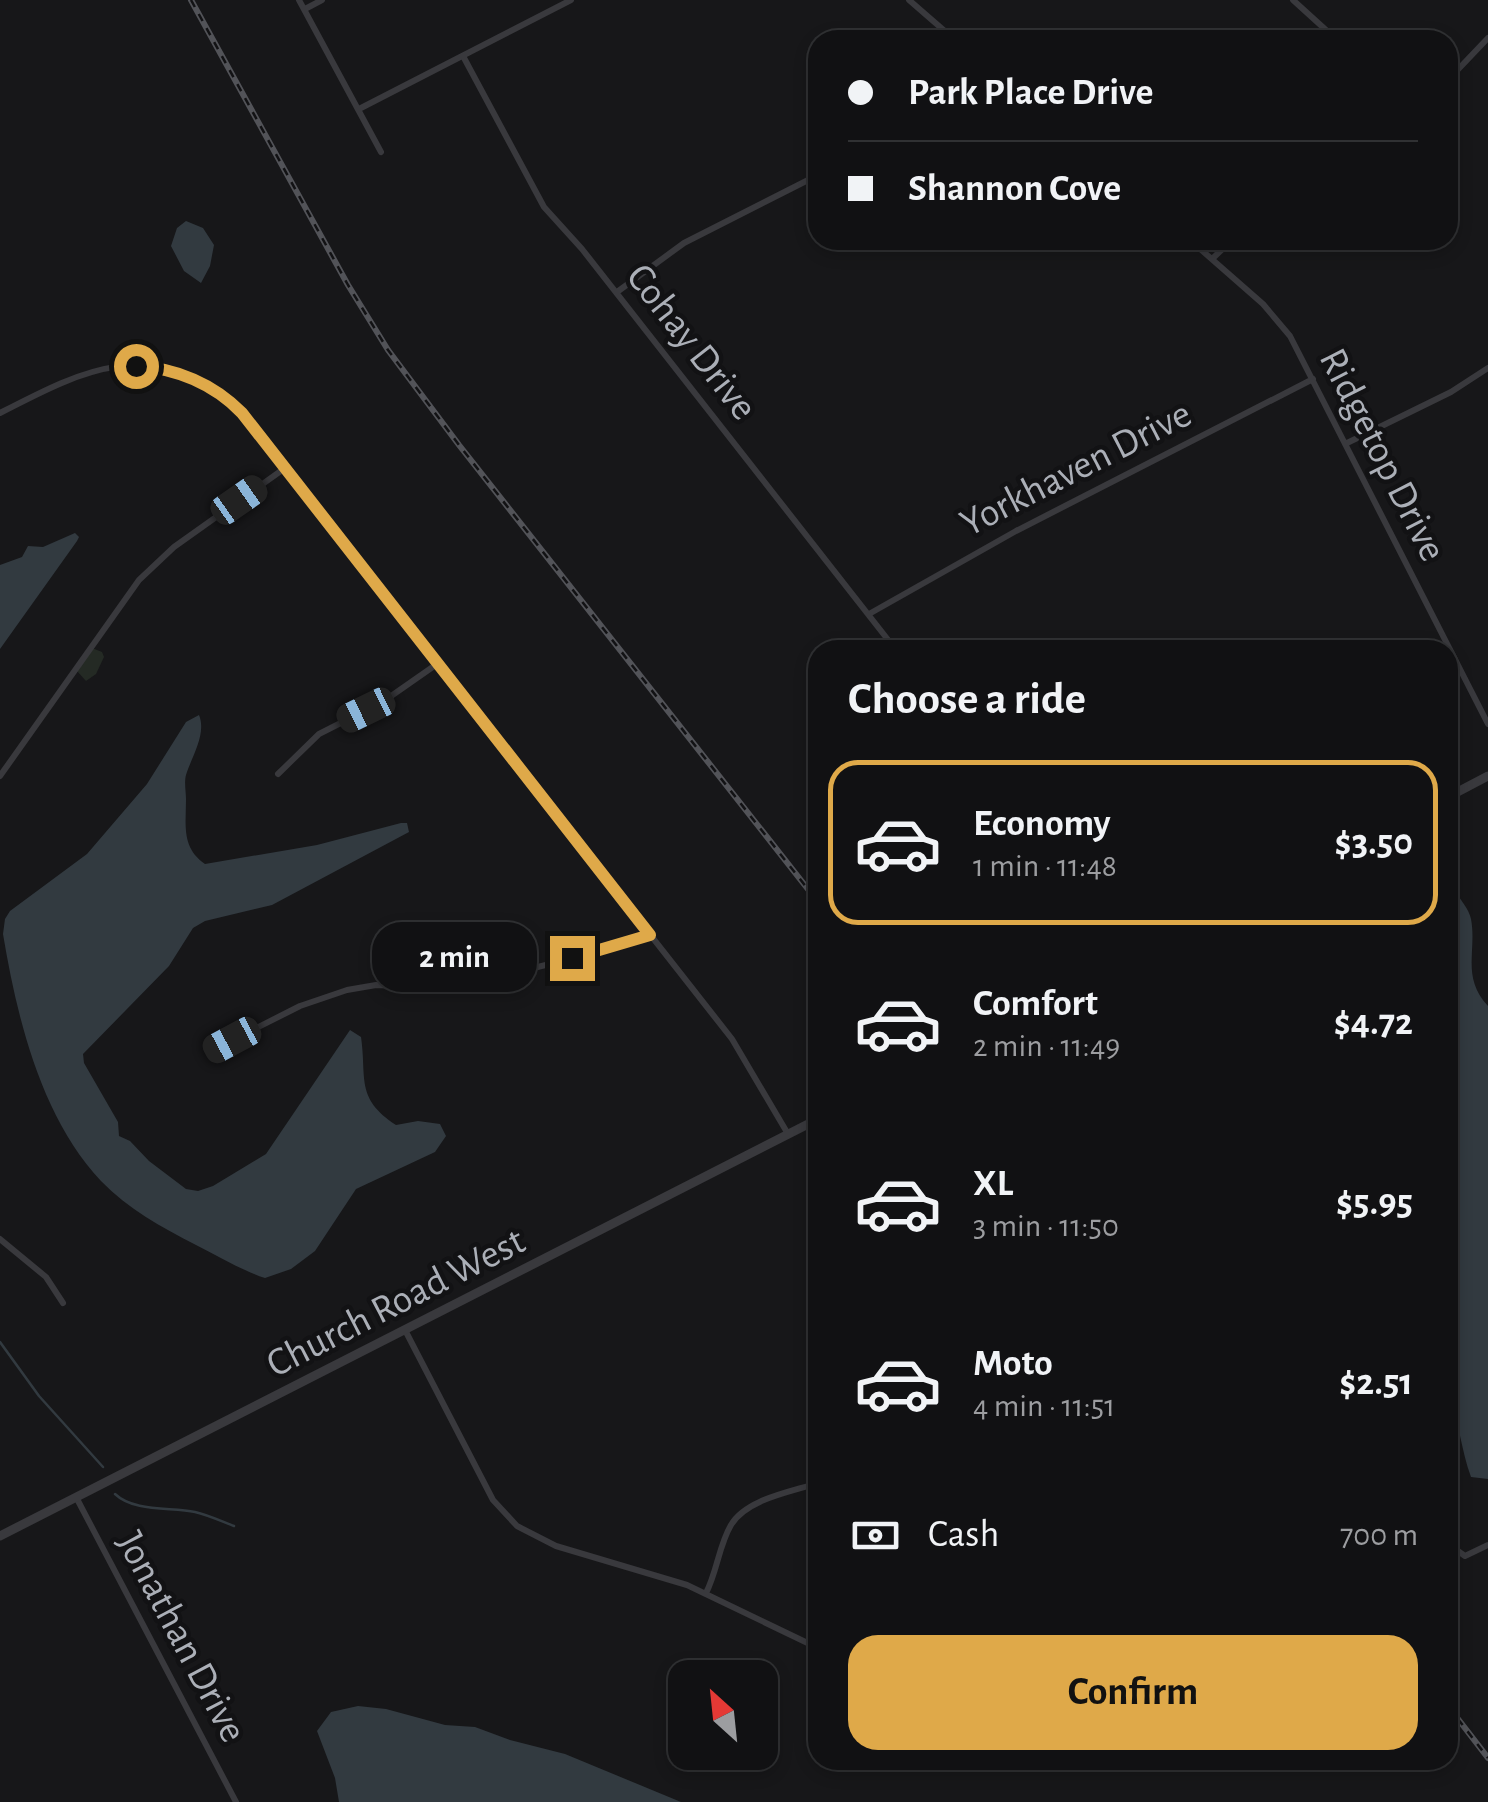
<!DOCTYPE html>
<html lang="en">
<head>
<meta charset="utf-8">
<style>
  :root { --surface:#111113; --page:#1e1f21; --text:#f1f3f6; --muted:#9c9da0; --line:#303133; --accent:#dfa949 }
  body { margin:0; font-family:"Alegreya Sans",sans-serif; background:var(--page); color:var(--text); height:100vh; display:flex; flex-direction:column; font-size:38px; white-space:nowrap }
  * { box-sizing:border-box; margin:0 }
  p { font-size:32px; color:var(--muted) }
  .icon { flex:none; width:55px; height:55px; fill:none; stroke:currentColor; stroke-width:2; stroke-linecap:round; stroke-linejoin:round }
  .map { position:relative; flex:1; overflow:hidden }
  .sheet { position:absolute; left:808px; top:640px; width:650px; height:1130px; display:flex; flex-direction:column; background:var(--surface); border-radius:30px; box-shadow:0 5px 15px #0003,0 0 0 2px var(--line) }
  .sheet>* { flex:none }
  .guide { position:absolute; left:808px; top:30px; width:650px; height:220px; border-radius:30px; box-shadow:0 5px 15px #0003,0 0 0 2px var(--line); display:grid; align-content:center; height:220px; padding:0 40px; background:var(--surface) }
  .needle { width:65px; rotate:333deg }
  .controls { position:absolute; left:668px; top:1660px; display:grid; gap:20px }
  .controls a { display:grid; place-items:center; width:110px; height:110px; border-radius:20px; background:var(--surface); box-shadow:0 5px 15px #0003,0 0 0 2px var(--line); font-size:50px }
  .end { position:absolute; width:45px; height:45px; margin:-22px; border:12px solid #dfa949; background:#111; box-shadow:0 0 0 5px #111 }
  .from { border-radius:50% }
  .bubble { position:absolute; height:70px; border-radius:30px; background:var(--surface); box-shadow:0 5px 15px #0003,0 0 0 2px var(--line); font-size:32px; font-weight:600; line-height:70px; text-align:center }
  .car { position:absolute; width:30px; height:60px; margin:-30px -15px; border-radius:12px; box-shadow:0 0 8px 2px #0007; background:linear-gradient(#222 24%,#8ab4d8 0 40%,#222 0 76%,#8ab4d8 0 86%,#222 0) }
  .guide b { display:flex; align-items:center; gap:35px; height:95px; font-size:38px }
  .guide b+b { border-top:2px solid var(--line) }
  .guide i { width:25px; height:25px; background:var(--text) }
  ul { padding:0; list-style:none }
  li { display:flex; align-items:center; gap:30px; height:165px; margin:0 20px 15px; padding:0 20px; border:5px solid transparent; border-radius:30px }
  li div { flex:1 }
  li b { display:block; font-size:38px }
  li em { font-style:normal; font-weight:600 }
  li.active { border-color:var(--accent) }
  li>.icon { width:90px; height:90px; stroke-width:1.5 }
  h2 { padding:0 40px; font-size:45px; line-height:120px }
  .pay { display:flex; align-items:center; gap:25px; height:110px; padding:0 40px; font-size:38px }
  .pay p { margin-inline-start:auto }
  .action { display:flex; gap:20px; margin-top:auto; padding:20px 40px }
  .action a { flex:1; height:115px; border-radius:30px; background:var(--accent); color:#111; font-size:40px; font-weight:600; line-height:115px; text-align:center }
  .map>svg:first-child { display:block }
  .green { fill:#242a24 }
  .water { fill:#323a40 }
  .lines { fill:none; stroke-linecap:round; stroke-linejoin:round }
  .stream { stroke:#323a40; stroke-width:2.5 }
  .minor { stroke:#39393d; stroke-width:6 }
  .tertiary { stroke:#39393d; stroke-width:9 }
  .rail-casing { stroke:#525358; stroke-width:6 }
  .rail { stroke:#121214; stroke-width:2.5; stroke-dasharray:8; stroke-linecap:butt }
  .route { stroke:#dfa949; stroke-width:12 }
  .labels { text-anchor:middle; stroke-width:9; stroke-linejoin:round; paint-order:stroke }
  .street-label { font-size:40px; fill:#abafb7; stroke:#121214 }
</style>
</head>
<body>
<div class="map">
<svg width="1488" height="1802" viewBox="0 0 1488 1802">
  <rect width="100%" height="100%" fill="#171719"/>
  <!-- green -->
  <path class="green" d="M92 648 102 652 104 657 96 674 86 681 77 671Z"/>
  <!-- water -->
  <path class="water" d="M186 221 203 228 214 245 210 266 201 283 184 271 171 246 177 228Z
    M75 533 79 537 77 541 0 649V565L22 557 28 546 43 547Z
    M199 715C207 734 191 758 186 775 184 782 186 792 186 799 186 824 181 848 205 864L317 845 401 823H407L409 832 272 905 205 921 193 928 169 966 83 1054 84 1063 118 1122 119 1136 130 1141 149 1161 186 1189 198 1191 213 1186 266 1154 350 1030 361 1037C367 1078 355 1098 396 1125L418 1121 440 1124 446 1136 435 1152 356 1189 315 1251 291 1269 265 1278C241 1270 218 1256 196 1245 161 1227 128 1209 101 1181 41 1117 17 1018 3 934L5 919 10 911 87 854 147 784 186 722Z
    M1448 889 1454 890C1460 899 1469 909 1471 919 1477 951 1461 977 1488 1006V1479L1471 1477C1461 1450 1459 1420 1448 1392Z
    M358 1706 386 1709 445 1725 475 1727 510 1740 565 1754 681 1802H339L335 1778 317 1731 331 1712Z"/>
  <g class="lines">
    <!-- stream -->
    <path class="stream" d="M0 1342 39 1396 103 1467
      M115 1494C134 1512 170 1507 195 1512 208 1515 221 1521 234 1526"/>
    <!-- minor -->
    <path class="minor" d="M299 0 381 152
      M909 0 955 40
      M1293 0 1337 40
      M305 9 322 0
      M463 56 544 207 582 249 896 650
      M1448 80 1488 38
      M359 109 571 0
      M1190 240 1263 304 1290 336 1488 724
      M1212 259 1232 240
      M617 292 684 243 818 175
      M0 413C89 367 146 338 235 405L732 1039 788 1134
      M1345 444 1451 392 1488 368
      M869 614 1016 531 1313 379
      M278 774 319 734 384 701 437 664
      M0 776 139 580 174 547 285 468
      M211 1051 300 1006 347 990 376 985 441 988 469 984 614 948 650 935
      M0 1239 46 1277 63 1303
      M405 1330 493 1500 517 1526 556 1546 687 1585 818 1648
      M76 1497 236 1802
      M1448 1544 1465 1556 1488 1545
      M706 1593C717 1572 719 1545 731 1525 746 1499 791 1492 818 1483"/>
    <!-- tertiary -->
    <path class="tertiary" d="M1448 797 1488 776
      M0 1536 818 1119"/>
    <defs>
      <path id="rail" d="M191 0 348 285 388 350 459 445 818 902
        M1448 1706 1488 1758"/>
    </defs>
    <!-- rail casing -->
    <use href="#rail" class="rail-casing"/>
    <!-- rail -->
    <use href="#rail" class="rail"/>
  </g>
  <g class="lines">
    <!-- route -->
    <path class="route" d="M136 366C176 368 214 384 242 413L650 935 572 958"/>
  </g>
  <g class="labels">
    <!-- street labels -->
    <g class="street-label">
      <text transform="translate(693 341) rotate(52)" y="14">Cohay Drive</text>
      <text transform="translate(1384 454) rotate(63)" y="14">Ridgetop Drive</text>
      <text transform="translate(1075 467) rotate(-27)" y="14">Yorkhaven Drive</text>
      <text transform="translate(395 1301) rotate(-27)" y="14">Church Road West</text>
      <text transform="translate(183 1636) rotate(62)" y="14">Jonathan Drive</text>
    </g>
  </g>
</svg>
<div class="controls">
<a><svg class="needle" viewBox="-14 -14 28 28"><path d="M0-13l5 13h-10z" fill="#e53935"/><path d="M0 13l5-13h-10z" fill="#9c9da0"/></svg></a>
</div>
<i class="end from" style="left:136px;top:366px"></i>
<i class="end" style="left:572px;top:958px"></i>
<div class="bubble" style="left:372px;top:922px;width:165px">2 min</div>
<i class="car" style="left:239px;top:500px;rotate:55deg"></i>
<i class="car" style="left:366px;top:710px;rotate:244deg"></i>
<i class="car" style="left:232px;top:1040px;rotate:242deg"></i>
<div class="guide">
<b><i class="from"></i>Park Place Drive</b>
<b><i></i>Shannon Cove</b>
</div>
<section class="sheet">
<h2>Choose a ride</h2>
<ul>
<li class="active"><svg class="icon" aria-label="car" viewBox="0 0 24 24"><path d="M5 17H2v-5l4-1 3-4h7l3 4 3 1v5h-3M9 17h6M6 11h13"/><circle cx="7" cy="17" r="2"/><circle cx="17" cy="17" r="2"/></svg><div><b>Economy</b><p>1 min · 11:48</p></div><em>$3.50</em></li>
<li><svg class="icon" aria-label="car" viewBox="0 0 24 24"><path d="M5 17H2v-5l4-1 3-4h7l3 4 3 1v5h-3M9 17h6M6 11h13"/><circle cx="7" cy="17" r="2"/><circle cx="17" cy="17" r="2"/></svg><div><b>Comfort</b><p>2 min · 11:49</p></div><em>$4.72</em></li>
<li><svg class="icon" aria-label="car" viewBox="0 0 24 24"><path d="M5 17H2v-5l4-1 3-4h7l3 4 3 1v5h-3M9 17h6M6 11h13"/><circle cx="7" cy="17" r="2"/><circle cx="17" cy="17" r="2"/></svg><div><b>XL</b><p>3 min · 11:50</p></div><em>$5.95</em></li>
<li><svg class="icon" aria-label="car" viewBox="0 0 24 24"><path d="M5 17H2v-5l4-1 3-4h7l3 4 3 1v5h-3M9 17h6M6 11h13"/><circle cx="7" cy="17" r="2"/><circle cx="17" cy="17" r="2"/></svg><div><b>Moto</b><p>4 min · 11:51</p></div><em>$2.51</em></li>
</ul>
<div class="pay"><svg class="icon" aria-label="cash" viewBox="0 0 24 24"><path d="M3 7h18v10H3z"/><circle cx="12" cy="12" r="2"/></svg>Cash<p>700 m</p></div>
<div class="action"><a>Confirm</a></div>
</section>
</div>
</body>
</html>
